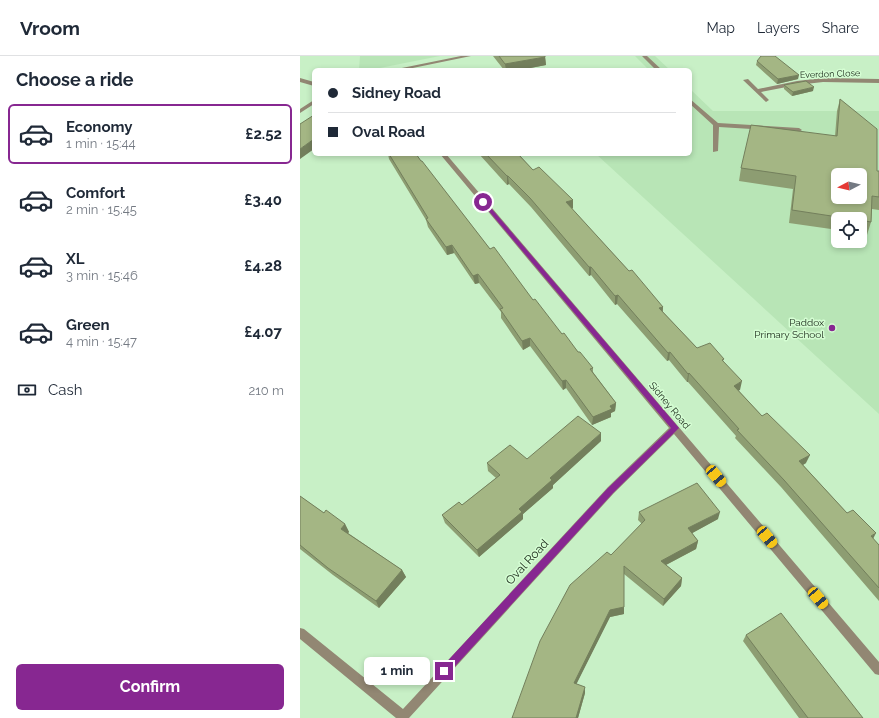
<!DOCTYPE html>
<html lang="en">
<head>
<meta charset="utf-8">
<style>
  :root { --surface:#fff; --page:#f6f6f7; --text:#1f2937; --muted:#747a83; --line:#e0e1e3; --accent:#872791 }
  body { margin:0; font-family:Raleway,sans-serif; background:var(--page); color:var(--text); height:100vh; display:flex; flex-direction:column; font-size:15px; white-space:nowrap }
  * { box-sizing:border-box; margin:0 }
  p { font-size:13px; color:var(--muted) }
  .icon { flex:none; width:22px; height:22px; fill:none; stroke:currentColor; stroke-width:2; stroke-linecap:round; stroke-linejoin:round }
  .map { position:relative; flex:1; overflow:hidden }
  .details { display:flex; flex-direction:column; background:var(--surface); width:300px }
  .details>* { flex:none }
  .hud { position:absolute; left:12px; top:12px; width:380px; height:88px; border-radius:6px; box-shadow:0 2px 6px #0003; display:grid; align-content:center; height:88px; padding:0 16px; background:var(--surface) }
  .needle { width:26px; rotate:263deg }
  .fabs { position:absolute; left:531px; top:112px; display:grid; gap:8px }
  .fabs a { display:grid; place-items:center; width:36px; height:36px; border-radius:6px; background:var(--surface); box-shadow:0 2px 6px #0003; font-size:20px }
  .end { position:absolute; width:18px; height:18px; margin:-9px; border:5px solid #872791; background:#fff; box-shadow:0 0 0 2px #fff }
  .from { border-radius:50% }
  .bubble { position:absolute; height:28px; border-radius:6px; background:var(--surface); box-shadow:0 2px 6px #0003; font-size:13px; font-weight:700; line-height:28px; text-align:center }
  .car { position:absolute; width:12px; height:24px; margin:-12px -6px; border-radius:5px; box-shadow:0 0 3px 1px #0007; background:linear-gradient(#f5c518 24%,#345 0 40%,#f5c518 0 76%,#345 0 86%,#f5c518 0) }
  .hud b { display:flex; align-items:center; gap:14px; height:38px; font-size:15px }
  .hud b+b { border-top:1px solid var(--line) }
  .hud i { width:10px; height:10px; background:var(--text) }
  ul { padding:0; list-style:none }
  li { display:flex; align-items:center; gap:12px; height:60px; margin:0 8px 6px; padding:0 8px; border:2px solid transparent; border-radius:6px }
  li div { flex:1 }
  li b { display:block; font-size:15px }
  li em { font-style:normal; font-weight:700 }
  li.current { border-color:var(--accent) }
  li>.icon { width:36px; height:36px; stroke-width:1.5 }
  h2 { padding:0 16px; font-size:18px; line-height:48px }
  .pay { display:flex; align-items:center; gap:10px; height:44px; padding:0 16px; font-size:15px }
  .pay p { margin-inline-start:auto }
  .cta { display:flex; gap:8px; margin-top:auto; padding:8px 16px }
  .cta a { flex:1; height:46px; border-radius:6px; background:var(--accent); color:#fff; font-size:16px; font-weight:700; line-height:46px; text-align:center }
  header { display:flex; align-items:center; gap:24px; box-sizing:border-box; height:56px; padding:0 20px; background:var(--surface); border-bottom:1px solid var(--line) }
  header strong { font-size:19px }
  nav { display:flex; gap:22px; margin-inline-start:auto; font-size:14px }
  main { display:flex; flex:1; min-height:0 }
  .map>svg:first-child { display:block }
  .built { fill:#b8e5b6; fill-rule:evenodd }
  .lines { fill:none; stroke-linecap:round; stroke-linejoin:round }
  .lane { fill:#928773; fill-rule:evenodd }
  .street { fill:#928773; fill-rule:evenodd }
  .wall { fill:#8d9d72 }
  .shaded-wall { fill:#737f5c }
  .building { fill:#a4b684; stroke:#737f5c; fill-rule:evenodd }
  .route { fill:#872791 }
  .poi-dot { fill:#872791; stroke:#d5fed3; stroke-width:1.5 }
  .labels { text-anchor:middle; stroke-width:3; stroke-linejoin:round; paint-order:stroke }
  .far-street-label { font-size:9px; fill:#213020; stroke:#d5fed3 }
  .poi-label { font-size:10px; fill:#213020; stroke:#d5fed3; text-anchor:end }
  .street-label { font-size:10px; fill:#213020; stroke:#d5fed3 }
  .near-street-label { font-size:12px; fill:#213020; stroke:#d5fed3 }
</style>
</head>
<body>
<header>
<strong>Vroom</strong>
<nav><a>Map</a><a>Layers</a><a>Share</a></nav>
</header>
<main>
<section class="details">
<h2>Choose a ride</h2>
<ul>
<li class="current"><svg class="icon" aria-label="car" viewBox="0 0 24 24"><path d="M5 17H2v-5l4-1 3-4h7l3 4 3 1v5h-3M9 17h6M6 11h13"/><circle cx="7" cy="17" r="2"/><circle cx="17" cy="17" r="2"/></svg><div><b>Economy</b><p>1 min · 15:44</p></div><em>£2.52</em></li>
<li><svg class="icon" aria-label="car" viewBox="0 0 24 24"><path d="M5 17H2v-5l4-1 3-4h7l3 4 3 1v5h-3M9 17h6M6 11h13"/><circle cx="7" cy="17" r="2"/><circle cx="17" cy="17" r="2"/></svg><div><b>Comfort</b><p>2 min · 15:45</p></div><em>£3.40</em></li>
<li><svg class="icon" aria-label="car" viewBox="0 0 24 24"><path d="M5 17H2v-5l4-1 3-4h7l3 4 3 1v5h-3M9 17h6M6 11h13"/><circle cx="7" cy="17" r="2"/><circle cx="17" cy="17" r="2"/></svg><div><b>XL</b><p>3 min · 15:46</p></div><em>£4.28</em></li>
<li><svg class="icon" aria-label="car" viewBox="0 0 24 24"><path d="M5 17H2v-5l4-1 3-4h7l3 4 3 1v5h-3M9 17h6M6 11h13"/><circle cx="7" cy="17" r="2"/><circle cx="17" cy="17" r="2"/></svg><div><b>Green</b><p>4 min · 15:47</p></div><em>£4.07</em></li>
</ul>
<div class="pay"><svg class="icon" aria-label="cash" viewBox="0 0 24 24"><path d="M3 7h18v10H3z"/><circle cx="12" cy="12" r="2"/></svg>Cash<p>210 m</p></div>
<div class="cta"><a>Confirm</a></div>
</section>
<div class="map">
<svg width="579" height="662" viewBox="0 0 579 662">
  <rect width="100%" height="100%" fill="#c8f0c6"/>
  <!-- built -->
  <path class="built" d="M60 0H140L70 14H59Z
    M335 0H355L370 14H349Z
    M390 33 413 55H579V358L296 98H390ZM538 119H560V141H538ZM538 163H560V185H538Z"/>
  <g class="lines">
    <!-- lane -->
    <path class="lane" d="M342 0H347L362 14H356Z
      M390 43 418 67 499 72 502 74 499 76 419 71 418 95 413 96V69L390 48Z"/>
    <!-- street -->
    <path class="street" d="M161 0H171L103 14H92Z
      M0 22 14 26V30L0 26Z
      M523 22 579 23V27L523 26 497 29 461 36 469 44 466 46 443 24 448 23 458 33 497 25Z
      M14 44V48L0 57V53Z
      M140 98H146L579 606V619L575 618 374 378 314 437 109 662H96L0 583V572L4 573 103 653 308 431 369 372Z"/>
  </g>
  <!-- wall -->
  <path class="wall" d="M193 0H245L246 9 220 14H204Z
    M457 5 498 23 477 28 456 9Z
    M484 29 513 35 492 40 484 33Z
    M540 43 577 115H579V154L572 153 571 166 567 179 560 178V163H538V174L489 167 493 133 439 125 441 112 535 80 537 55Z
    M88 98H116L121 105 190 193 262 278 293 312V316L316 347 315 355 311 357V361L292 369 266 332 263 334 230 290 223 294 201 262V256L179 227 175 228 154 197 147 199 128 171 126 164 89 103Z
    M179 98H218L233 114 273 144V152L272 153 329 215 363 251V256L397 292 424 303 423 305 440 334H438L506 407 503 409 547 457 579 489V545L481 431 435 382 436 380 388 326H387L369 304 367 305 317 248 315 249 291 219 289 220 231 151 209 128 207 129Z
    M301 385 253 429V432L223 458V463L179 501 145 467 142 459 162 449 196 422 188 415 187 407 227 403Z
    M0 440 24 457 45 468 49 476 48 477 102 514 106 521 79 552 33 519 0 493Z
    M339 456 418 463 392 477 398 485 396 493 366 509 382 522 381 530 363 550 324 518V558L310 561 276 628 285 637 278 662H212L311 499 342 468 338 464Z
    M446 579 563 662H499L443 585Z"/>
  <!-- shaded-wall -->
  <path class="shaded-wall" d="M245 1 246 9 220 14H206L205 8Z
    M499 19 498 23 477 28 478 23Z
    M514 31 513 35 492 40 493 36Z
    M14 83V93L0 103V93Z
    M207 120H208L209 128 207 129Z
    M273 144V152L266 155V146Z
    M152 189 154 197 147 199 146 191Z
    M289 211H291V219L289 220Z
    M178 218 179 227 175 228 173 220Z
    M318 239 317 248 315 249V240Z
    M363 251 362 259 359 252Z
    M230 282V290L223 294 222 285Z
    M370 296 369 304 367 305 368 297Z
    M389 317 388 326H387L388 318Z
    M266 324V332L263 334 262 325Z
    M442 325 440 334 432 338 434 330Z
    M316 347 315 355 311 357V361L292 369 293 361 310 350Z
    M301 377V385L253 429V432L223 458V463L179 501 177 494 250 422Z
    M510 399 506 407 496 413 499 405Z
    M420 456 418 463 387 480 388 472Z
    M45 468 49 476 45 480 41 473Z
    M576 477 572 485 571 480Z
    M398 485 396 493 360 512 361 505Z
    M102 514 106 521 79 552 76 545Z
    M382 522 381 530 363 550 364 543Z
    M324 551V558L310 561 274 633V627L310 554Z
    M285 631V637L278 662H276Z"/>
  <!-- building -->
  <path class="building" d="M199 0H245V1L205 8Z
    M461 0H475L499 19 478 23 457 5Z
    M506 25 514 31 493 36 484 29Z
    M540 43 577 73V115H579V141L572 140 571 166 560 164V163H551L492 154 496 120 441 112 451 69 537 80ZM538 119H560V141H538Z
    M14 59V83L0 93V68Z
    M89 98H116L121 105H122L190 193 194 191 233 244 235 243 262 278 264 277 278 296H280L293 312 290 313 316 347 310 350 312 353 293 361 266 324 262 325 230 282 222 285 200 253 203 252 178 218 173 220 152 189 146 191 126 163 128 162Z
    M186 98H218L233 114 239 111 273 144 266 146 329 215 332 214 363 251 359 252 397 292 410 287 424 303 422 304 442 325 434 330 462 360 467 357 510 399 499 405 547 457 553 454 576 477 571 480 579 489V532L484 424 437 374 439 373 389 317 388 318 370 296 368 297 318 239 315 240 291 211H289L230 142 208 120H207Z
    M278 360 301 377 250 422 252 424 219 453 222 456 177 494 142 459 159 446 162 449 200 419 187 407 210 389 227 403Z
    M397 427 420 456 388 472 398 485 361 505 382 522 364 543 324 510V551L310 554 274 627 285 631 276 662H212L240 585 270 529 307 496 311 499 345 464 339 456Z
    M0 440 24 457 26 454 45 468 41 473 102 514 76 545 28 512 0 489Z
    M481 557 563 662H508L446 579Z"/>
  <!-- route -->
  <path class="route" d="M182 145H185L379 372 313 437 148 618 144 620 141 618 140 615 141 612 308 432 371 372 182 147Z"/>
  <!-- markers -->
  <circle class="poi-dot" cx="532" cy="272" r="4"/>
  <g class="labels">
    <!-- far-street labels -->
    <g class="far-street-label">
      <text transform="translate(530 18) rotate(-2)" y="3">Everdon Close</text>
    </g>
    <!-- poi labels -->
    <g class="poi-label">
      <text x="524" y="270">Paddox<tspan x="524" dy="12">Primary School</tspan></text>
    </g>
    <!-- street labels -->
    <g class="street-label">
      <text transform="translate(370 349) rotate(50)" y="4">Sidney Road</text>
    </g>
    <!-- near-street labels -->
    <g class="near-street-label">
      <text transform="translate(227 506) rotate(-47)" y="4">Oval Road</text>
    </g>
  </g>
</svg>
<div class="fabs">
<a><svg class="needle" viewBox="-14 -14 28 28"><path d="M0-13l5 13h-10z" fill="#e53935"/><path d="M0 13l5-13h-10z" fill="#747a83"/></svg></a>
<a><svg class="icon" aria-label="locate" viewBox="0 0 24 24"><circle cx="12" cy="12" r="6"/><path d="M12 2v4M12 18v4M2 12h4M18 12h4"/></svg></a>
</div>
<i class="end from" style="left:183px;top:146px"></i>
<i class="end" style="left:144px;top:615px"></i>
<div class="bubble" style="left:64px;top:601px;width:66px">1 min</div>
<i class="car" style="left:416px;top:420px;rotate:140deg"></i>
<i class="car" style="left:467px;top:481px;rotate:140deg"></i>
<i class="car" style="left:518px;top:542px;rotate:140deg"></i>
<div class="hud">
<b><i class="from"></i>Sidney Road</b>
<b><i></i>Oval Road</b>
</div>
</div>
</main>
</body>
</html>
